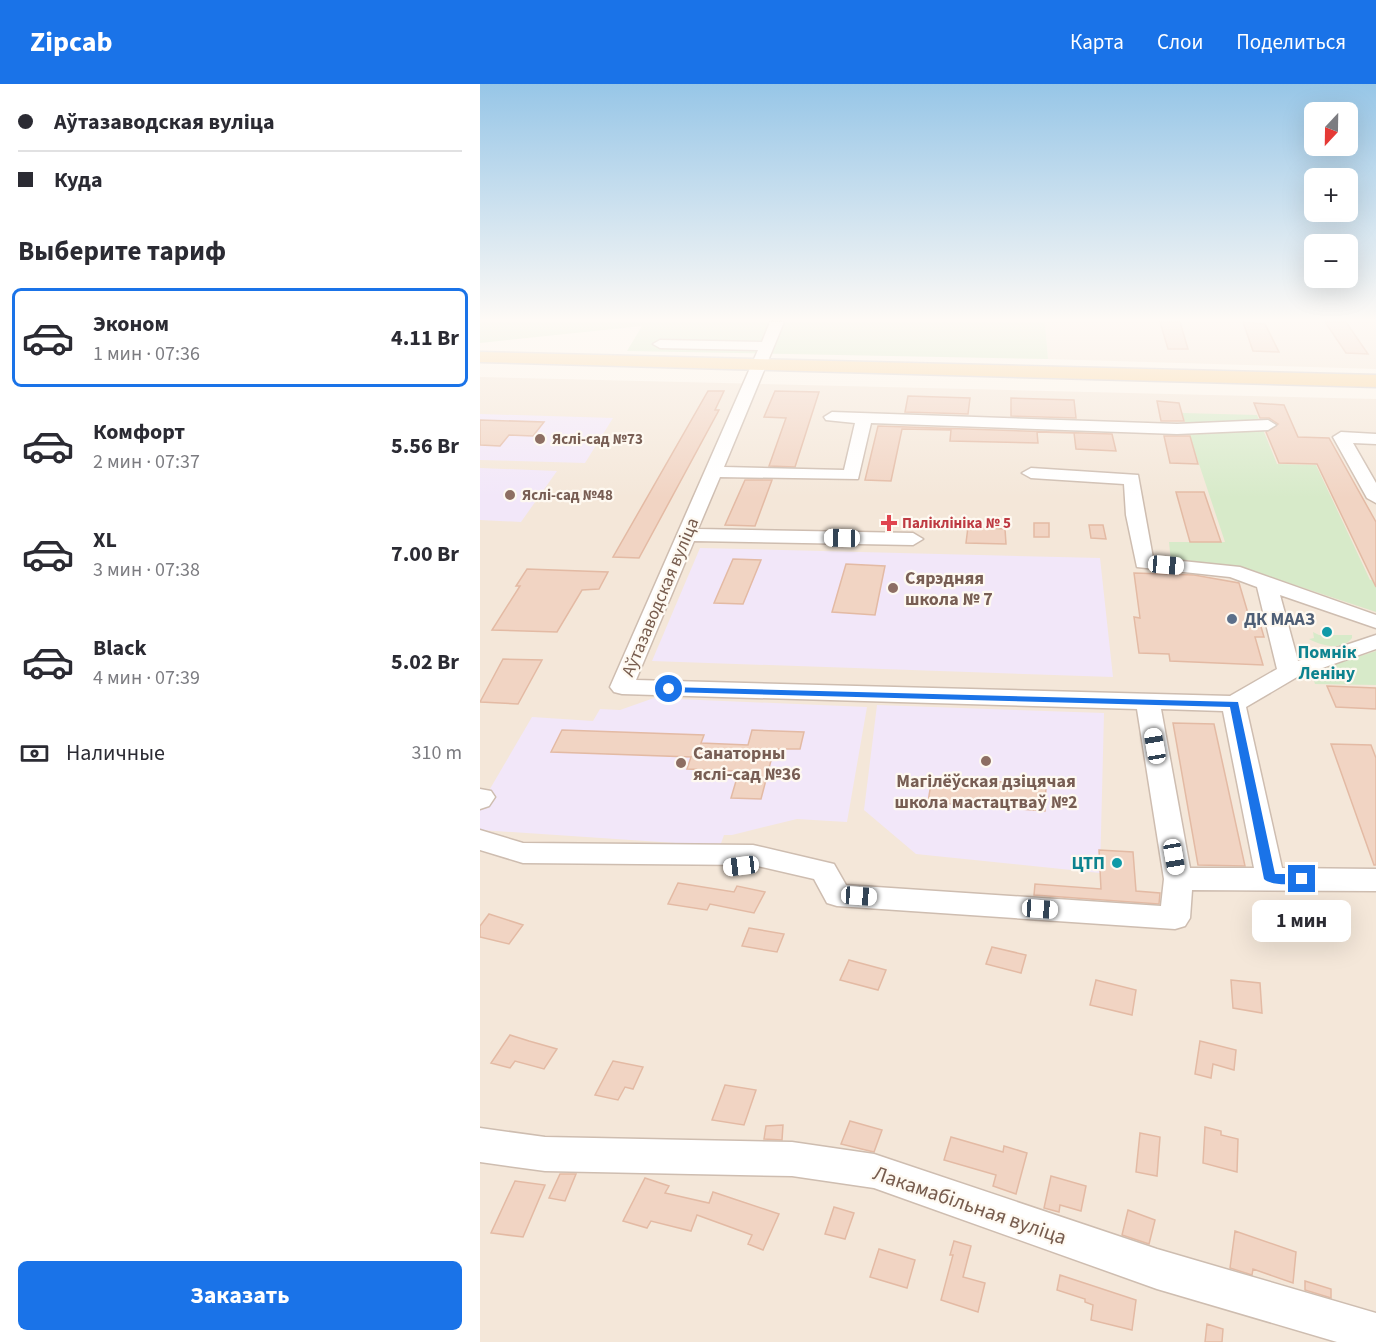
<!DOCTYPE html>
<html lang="ru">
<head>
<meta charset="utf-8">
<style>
  :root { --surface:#fff; --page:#f7f7f7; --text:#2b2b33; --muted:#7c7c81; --line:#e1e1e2; --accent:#1a73e8 }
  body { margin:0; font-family:"Source Sans 3",sans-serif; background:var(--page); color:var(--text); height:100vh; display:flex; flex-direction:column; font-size:22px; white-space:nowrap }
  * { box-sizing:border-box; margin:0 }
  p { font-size:20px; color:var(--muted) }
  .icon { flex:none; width:33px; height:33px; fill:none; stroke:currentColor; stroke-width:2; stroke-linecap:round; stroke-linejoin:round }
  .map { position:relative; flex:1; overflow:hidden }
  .panel { display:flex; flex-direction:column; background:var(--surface); width:480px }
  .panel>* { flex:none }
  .banner { display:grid; align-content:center; height:132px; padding:0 18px; background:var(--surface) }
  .needle { width:39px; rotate:202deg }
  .buttons { position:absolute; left:824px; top:18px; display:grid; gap:12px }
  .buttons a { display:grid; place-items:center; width:54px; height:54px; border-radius:9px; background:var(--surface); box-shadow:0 6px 24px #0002; font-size:30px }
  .end { position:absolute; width:27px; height:27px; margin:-14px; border:8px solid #1a73e8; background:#fff; box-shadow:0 0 0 3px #fff }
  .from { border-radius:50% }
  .bubble { position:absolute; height:42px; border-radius:9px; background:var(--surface); box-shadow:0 6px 24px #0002; font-size:20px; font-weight:700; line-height:42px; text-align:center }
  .car { position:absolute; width:18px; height:36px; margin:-18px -9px; border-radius:8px; box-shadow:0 0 4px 2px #0007; background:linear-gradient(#fff 24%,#345 0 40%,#fff 0 76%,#345 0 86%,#fff 0) }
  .banner b { display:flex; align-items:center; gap:21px; height:57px; font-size:22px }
  .banner b+b { border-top:2px solid var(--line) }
  .banner i { width:15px; height:15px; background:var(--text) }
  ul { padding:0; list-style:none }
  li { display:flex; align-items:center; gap:18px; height:99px; margin:0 12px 9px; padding:0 6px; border:3px solid transparent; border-radius:9px }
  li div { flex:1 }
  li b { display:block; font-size:22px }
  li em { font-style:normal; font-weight:700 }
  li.current { border-color:var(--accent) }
  li>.icon { width:54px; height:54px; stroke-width:1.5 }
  h2 { padding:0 18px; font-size:27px; line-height:72px }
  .pay { display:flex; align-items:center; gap:15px; height:66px; padding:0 18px; font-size:22px }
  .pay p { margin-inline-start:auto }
  .primary-button { display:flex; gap:12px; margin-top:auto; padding:12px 18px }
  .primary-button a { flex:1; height:69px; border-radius:9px; background:var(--accent); color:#fff; font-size:24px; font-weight:700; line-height:69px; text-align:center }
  header { display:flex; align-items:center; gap:36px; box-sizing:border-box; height:84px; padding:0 30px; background:var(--accent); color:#fff }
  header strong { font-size:28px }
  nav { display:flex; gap:33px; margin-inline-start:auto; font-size:21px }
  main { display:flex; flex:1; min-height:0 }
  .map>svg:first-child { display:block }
  .residential { fill:#f4e7d9 }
  .education { fill:#f2e7f9 }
  .green { fill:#d7eac9 }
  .building { fill:#f1d4c3; stroke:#e3baa4; stroke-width:1.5 }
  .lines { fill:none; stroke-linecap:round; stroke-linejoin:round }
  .minor-casing { stroke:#cebdb0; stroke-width:3 }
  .major-casing { stroke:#d9d1cd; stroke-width:3 }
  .minor { fill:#fff; fill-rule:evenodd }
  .major { fill:#f8d7a6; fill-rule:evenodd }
  .route { fill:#1a73e8 }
  .education-dot { fill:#8d6e63; stroke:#fef9f1; stroke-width:2 }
  .health-dot { fill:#e0444e; stroke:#fef9f1; stroke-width:2 }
  .service-dot { fill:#5c6f8a; stroke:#fef9f1; stroke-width:2 }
  .culture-dot { fill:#0f9aa8; stroke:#fef9f1; stroke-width:2 }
  .labels { text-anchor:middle; stroke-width:4.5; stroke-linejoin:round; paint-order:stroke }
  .far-education-label { font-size:15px; font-weight:bold; fill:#785e54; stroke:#fef9f1; text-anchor:start }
  .far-health-label { font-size:15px; font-weight:bold; fill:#be3a42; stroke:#fef9f1; text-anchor:start }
  .education-label { font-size:18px; font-weight:bold; fill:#785e54; stroke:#fef9f1; text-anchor:start }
  .street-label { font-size:18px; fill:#775c4e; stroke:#fef9f1 }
  .service-label { font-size:18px; font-weight:bold; fill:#4e5e75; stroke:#fef9f1; text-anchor:start }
  .culture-label { font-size:18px; font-weight:bold; fill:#0d838f; stroke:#fef9f1 }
  .near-street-label { font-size:21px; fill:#775c4e; stroke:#fef9f1 }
</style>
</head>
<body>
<header>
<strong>Zipcab</strong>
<nav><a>Карта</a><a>Слои</a><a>Поделиться</a></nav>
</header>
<main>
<section class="panel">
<div class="banner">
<b><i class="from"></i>Аўтазаводская вуліца</b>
<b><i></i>Куда</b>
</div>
<h2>Выберите тариф</h2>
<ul>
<li class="current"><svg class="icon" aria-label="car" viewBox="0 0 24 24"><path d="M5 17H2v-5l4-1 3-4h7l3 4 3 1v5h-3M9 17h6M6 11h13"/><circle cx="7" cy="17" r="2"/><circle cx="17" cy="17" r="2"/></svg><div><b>Эконом</b><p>1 мин · 07:36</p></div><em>4.11 Br</em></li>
<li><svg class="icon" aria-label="car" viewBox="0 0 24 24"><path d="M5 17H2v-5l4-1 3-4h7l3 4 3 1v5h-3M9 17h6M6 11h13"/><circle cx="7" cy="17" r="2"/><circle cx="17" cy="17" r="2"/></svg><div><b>Комфорт</b><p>2 мин · 07:37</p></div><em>5.56 Br</em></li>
<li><svg class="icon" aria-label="car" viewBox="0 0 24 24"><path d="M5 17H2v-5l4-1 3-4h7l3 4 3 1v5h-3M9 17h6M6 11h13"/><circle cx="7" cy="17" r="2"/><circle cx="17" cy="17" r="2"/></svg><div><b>XL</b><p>3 мин · 07:38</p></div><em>7.00 Br</em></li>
<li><svg class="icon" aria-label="car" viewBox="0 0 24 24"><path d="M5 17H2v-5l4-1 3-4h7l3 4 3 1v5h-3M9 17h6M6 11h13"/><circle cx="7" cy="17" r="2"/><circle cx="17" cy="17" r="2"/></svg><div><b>Black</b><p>4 мин · 07:39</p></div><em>5.02 Br</em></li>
</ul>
<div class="pay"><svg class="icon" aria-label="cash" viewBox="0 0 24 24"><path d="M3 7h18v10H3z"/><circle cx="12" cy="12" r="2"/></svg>Наличные<p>310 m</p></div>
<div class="primary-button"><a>Заказать</a></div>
</section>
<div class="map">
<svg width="896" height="1258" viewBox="0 0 896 1258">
  <rect width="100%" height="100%" fill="#fcf5eb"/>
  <!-- residential -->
  <path class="residential" d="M565 238H896V285L568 275Z
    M0 293 896 315V1258H0Z"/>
  <!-- education -->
  <path class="education" d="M0 330 133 334 105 379 0 376Z
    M0 384 77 387 41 438 0 436Z
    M220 464 620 474 633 593 172 577Z
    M174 614 387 623 367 738 317 735 252 751H244L240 762 0 746V722L52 633 113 637 120 625 140 626Z
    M397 621 624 629 620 789 436 770 384 726Z"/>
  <!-- green -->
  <path class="green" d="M0 238H565L568 275 147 267 162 242 0 259Z
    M702 329 777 331 797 380 836 381 890 496H896V528L770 486 691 478 689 458H745Z
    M833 548 839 551H872V554C862 567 842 562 829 555L834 554Z
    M896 567V601L835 600 831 588Z"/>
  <!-- building -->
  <path class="building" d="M680 238H700L708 265H688Z
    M763 238 785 240 799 268 773 267Z
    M845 238H866L888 270 866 269Z
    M228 307H244L235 326H239L159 474 133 473Z
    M295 307 339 308 315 383 289 382 306 334 284 333Z
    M428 312 490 314 488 330 425 328Z
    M531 314 594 316 596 334 531 332Z
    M677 317 699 319 704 337H681Z
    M774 319 804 321 818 353 849 354 896 438V503L837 380 799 379 786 348 798 340 789 334H780Z
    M0 336 64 338 53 352 29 351 20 362 0 361Z
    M398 342 632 350 636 367 596 365 594 349 557 348 558 359 470 357 471 346 422 345 411 397 385 396Z
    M684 352H710L718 380 690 379Z
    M265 396H292L275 442 245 441Z
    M696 408H724L741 458H710Z
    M554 439H569V453H554Z
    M609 441H623L626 455 611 454Z
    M488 443 525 445 526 460 486 459Z
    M253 475 281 476 263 520 234 519Z
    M366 480 405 482 395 531 352 528Z
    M47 485 128 488 119 505 102 506 77 548 12 546 40 502H36Z
    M654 489 714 491 759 499 770 536H779L784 553H775L783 581 690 577 689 570 659 569 654 533 660 534Z
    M23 575 62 576 38 620 0 618Z
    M847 602 896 604V625L856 623Z
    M693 639 734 640 765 782 718 781Z
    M82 646 224 651 221 659 268 661 272 646 324 648 320 665H294L281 715 251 714 259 687 207 685 211 673 71 668Z
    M851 660 891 661 896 674V781H894Z
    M452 693 566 701 565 727 448 718Z
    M619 766 653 768 656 807 680 809 679 820 554 811 555 800 621 805Z
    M198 799 254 808 257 802 285 808 274 829 230 820 227 826 188 820Z
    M9 830 43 841 29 860 0 853V842Z
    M269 844 304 850 297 868 262 862Z
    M512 863 546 871 541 889 506 880Z
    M369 876 406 886 398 906 360 896Z
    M616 896 656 906 652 931 610 921Z
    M751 896 780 899 782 929 753 924Z
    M30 951 49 957 77 965 64 985 35 977 30 984 11 979Z
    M720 957 756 966 754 986 733 980 731 994 715 990Z
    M133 977 163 983 153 1005 145 1003 138 1016 115 1011Z
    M245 1001 276 1006 264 1041 232 1036Z
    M370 1037 402 1046 394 1068 361 1060Z
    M303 1041 302 1056 284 1055 286 1042Z
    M725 1043 741 1047V1051L758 1055 757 1088 723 1079Z
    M660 1049 680 1053 677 1092 656 1088Z
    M471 1053 523 1068 524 1062 547 1069 536 1110 513 1102 516 1091 464 1076Z
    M80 1090H96L85 1117 69 1114Z
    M571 1092 606 1102 601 1127 580 1121 579 1128 564 1124Z
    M165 1094 189 1102 185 1109 229 1119 233 1108 299 1130 283 1166 268 1160 272 1151 217 1131 211 1147 171 1137 167 1144 143 1137Z
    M35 1097 65 1101 43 1153 11 1149Z
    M354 1123 374 1129 365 1155 345 1150Z
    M648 1126 675 1136 669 1160 642 1151Z
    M755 1147 816 1168 813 1199 773 1185 772 1191 750 1184Z
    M474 1157 491 1162 483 1193 505 1199 498 1228 461 1216 473 1171H470Z
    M399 1165 435 1176 427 1204 390 1193Z
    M580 1191 656 1216 652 1246 611 1236 613 1221 605 1218V1215L577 1206Z
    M825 1197 851 1205V1214L825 1206Z
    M727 1240 743 1245 742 1258H725Z"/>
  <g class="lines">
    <defs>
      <path id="minor" d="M290 238H304L244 383 364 386 375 339 346 336 344 333 352 328 697 340 788 336 796 341 788 346 697 350 391 339 378 395 240 393 218 445 433 449 443 455 433 461 214 457 156 596 750 612 797 585 777 503 750 493 657 483 646 431 644 400 551 394 542 389 551 384 658 391 673 474 760 483 896 531V544L800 511 818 577 896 551V565L817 593 766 623 802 784 896 785V807L712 806 710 834 705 842 695 845 357 822 347 819 334 795 273 781 43 779 0 766V746L43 759 273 761 354 780 366 801 681 822 684 795 657 625 142 610 134 608 130 603 278 266 180 264 173 260 180 256 282 258ZM681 625 743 627 774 784H710Z
        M861 348 896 350V360L873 359 896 399V419L887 414 853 353Z
        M0 705 11 707 15 713 9 722 0 725Z
        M0 1044 65 1053 312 1058 394 1070 677 1165 896 1229V1258H857L677 1205 394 1104 312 1092 65 1087 0 1078Z"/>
      <path id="major" d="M0 268 896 291V303L0 278Z"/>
    </defs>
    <!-- minor casing -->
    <use href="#minor" class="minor-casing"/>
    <!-- major casing -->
    <use href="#major" class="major-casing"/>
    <!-- minor -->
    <use href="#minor" class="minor"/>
    <!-- major -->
    <use href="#major" class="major"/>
  </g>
  <!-- sky -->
  <linearGradient id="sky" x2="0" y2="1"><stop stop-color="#97c6e7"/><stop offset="0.57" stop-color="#fefaf6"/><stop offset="1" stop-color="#fefaf6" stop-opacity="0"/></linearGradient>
  <rect width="896" height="414" fill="url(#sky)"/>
  <!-- route -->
  <path class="route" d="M186 603 758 618 795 790H822L827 795C820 802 791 802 784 795L750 623 189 608 186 607Z"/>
  <!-- markers -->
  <g class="education-dot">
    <circle cx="60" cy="355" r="6"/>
    <circle cx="30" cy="411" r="6"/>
    <circle cx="413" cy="504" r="6"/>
    <circle cx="506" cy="677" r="6"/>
    <circle cx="201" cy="679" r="6"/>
  </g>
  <path class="health-dot" d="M406 430h6v6h6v6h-6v6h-6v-6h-6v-6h6z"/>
  <circle class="service-dot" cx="752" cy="535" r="6"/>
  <g class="culture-dot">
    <circle cx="847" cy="548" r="6"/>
    <circle cx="637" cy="779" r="6"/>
  </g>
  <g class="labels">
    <!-- far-education labels -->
    <g class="far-education-label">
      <text x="72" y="360">Яслі-сад №73</text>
      <text x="42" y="416">Яслі-сад №48</text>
    </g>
    <!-- far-health labels -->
    <g class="far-health-label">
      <text x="422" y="444">Паліклініка № 5</text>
    </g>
    <!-- education labels -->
    <g class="education-label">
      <text x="425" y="500">Сярэдняя<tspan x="425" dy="21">школа № 7</tspan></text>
      <text x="213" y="675">Санаторны<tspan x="213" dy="21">яслі-сад №36</tspan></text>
      <text x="506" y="703" text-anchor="middle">Магілёўская дзіцячая<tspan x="506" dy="21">школа мастацтваў №2</tspan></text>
    </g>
    <!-- street labels -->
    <g class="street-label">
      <text transform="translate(180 513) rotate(-67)" y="6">Аўтазаводская вуліца</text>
    </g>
    <!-- service labels -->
    <g class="service-label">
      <text x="764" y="541">ДК МААЗ</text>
    </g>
    <!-- culture labels -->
    <g class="culture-label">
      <text x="847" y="574">Помнік<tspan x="847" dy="21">Леніну</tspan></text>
      <text x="625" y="785" text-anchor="end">ЦТП</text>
    </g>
    <!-- near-street labels -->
    <g class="near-street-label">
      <text transform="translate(490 1121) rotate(19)" y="7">Лакамабільная вуліца</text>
    </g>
  </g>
</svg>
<div class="buttons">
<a><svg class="needle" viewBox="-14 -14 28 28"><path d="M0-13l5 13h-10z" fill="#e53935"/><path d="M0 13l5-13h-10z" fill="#7c7c81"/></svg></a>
<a>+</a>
<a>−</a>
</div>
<i class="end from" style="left:189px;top:605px"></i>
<i class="end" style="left:822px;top:795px"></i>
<div class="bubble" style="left:772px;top:816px;width:99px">1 мин</div>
<i class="car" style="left:362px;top:454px;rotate:271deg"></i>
<i class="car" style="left:686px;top:481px;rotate:95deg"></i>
<i class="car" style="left:675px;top:662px;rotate:350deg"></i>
<i class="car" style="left:694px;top:773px;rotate:170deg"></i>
<i class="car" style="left:261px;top:782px;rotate:263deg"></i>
<i class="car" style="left:379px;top:812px;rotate:94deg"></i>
<i class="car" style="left:560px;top:825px;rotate:94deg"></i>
</div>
</main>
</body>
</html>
